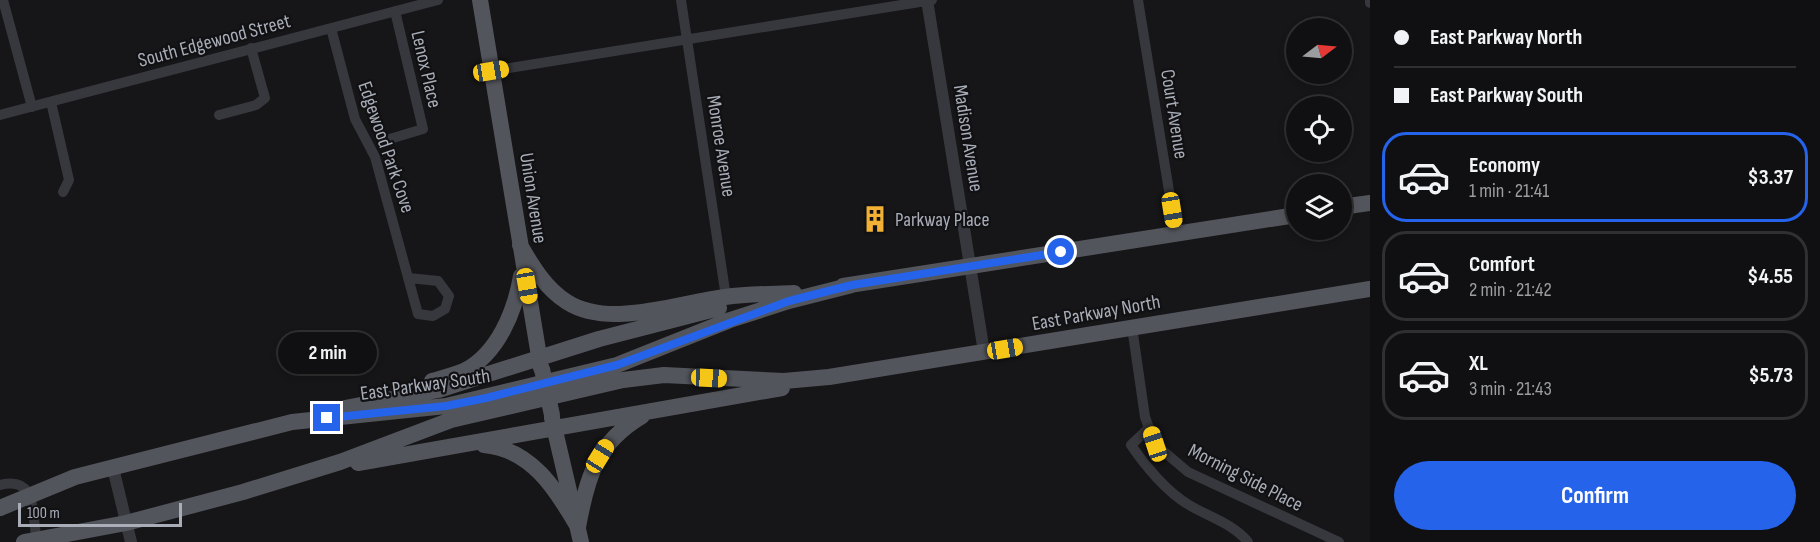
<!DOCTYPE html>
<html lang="en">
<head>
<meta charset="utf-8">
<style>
  :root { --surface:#101012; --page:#1e1e20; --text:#f1f3f6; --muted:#9c9d9f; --line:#303032; --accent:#2563eb }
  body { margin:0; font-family:"Sofia Sans Condensed",sans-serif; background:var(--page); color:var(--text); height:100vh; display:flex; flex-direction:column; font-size:22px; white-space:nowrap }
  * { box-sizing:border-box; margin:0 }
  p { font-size:20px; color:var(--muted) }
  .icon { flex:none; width:33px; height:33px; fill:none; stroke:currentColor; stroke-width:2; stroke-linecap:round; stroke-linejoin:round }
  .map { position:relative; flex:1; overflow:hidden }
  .drawer { display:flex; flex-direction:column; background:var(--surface); width:450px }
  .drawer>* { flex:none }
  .hud { display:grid; align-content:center; height:132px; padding:0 24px; background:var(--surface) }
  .needle { width:39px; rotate:74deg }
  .fabs { position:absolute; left:1286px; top:18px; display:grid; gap:12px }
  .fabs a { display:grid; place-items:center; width:66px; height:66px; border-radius:50%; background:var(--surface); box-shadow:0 3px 9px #0003,0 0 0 2px var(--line); font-size:30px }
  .scale { position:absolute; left:18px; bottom:15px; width:164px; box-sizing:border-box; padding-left:6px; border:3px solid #a8adb8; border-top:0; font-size:16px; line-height:21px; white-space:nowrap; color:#a8adb8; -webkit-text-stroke:4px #111113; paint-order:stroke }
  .end { position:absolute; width:27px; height:27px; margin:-14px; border:8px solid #2563eb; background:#fff; box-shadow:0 0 0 3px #fff }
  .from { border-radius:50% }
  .bubble { position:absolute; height:42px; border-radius:21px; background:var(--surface); box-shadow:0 3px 9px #0003,0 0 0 2px var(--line); font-size:20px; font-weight:700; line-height:42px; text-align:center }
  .car { position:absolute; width:18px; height:36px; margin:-18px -9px; border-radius:8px; box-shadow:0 0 4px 2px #0007; background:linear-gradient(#f5c518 24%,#345 0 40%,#f5c518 0 76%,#345 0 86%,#f5c518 0) }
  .hud b { display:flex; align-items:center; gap:21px; height:57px; font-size:22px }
  .hud b+b { border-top:2px solid var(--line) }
  .hud i { width:15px; height:15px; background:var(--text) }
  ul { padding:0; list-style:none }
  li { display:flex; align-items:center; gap:18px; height:90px; margin:0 12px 9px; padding:0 12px; border:3px solid var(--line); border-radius:24px }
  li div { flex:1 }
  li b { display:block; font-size:22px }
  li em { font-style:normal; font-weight:700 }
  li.active { border-color:var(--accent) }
  li>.icon { width:54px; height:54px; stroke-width:1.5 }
  .primary-button { display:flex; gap:12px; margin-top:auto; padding:12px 24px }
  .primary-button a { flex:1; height:69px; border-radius:36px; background:var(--accent); color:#fff; font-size:24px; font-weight:700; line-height:69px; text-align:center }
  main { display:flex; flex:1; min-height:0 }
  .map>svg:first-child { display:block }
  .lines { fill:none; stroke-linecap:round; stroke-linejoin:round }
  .minor { stroke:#37383d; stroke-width:10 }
  .tertiary { stroke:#37383d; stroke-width:12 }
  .primary { stroke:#53555c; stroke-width:16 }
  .primary-bridge { stroke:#53555c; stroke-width:16 }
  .route { stroke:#2563eb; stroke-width:8 }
  .labels { text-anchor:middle; stroke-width:4.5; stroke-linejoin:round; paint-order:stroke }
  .street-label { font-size:20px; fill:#a8adb8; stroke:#111113 }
  .poi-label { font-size:20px; fill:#a8adb8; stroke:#111113; text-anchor:start }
</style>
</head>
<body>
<main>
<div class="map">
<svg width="1370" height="542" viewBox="0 0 1370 542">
  <rect width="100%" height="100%" fill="#161618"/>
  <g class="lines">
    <!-- minor -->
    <path class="minor" d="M3 0 32 107
      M681 0 726 297
      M1138 0 1176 234
      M1370 0V3
      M331 28 355 119 375 157 418 314 433 316 445 309 449 296 438 281 409 278
      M491 71 932 0
      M51 102 69 180 63 192
      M0 115 438 0
      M219 115 256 105 265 98 251 48
      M383 141 423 129 395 11
      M1132 327 1145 417 1155 444 1188 472 1339 542
      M1149 428 1131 445C1145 466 1167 492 1189 505 1209 517 1234 524 1248 542
      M0 485C38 475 31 514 37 540"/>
    <!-- tertiary -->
    <path class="tertiary" d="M927 0 984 352
      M113 468 131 542"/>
    <!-- primary -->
    <path class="primary" d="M480 0 541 368
      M1341 207 1370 203
      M520 245C532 266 546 289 567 302 609 329 678 303 725 297 748 294 771 294 794 293
      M843 286 1296 215
      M432 381C442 378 454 375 464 371 498 354 515 311 521 276
      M345 408 438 390 599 339 719 308
      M552 418 581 542
      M484 445C531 449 556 489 578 527
      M358 463 782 388
      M0 508 75 477 292 422 446 406 617 365 730 320 789 301 852 285
      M578 527C587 478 596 443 642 416
      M24 542 126 523 243 492 340 462 451 420 623 380 664 375 784 381 829 377 1370 289"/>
    <!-- primary-bridge -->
    <path class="primary-bridge" d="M542 369 552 415"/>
  </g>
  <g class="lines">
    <!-- route -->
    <path class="route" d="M327 418 446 406 486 398 617 365 789 301 852 285 1061 252"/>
  </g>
  <!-- icons -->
  <defs>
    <symbol id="building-bare" viewBox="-9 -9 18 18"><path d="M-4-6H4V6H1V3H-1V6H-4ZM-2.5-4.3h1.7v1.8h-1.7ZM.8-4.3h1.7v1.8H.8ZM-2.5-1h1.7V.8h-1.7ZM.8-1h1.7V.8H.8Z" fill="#f2b134" stroke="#111113" stroke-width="2.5" paint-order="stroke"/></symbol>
  </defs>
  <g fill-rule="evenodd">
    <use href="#building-bare" x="856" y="200" width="38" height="38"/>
  </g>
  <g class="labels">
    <!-- street labels -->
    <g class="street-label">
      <text transform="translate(214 40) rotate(-15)" y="7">South Edgewood Street</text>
      <text transform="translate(427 69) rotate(77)" y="7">Lenox Place</text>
      <text transform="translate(1175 114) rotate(81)" y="7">Court Avenue</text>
      <text transform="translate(969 138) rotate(81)" y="7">Madison Avenue</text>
      <text transform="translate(722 146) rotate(81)" y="7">Monroe Avenue</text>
      <text transform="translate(387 147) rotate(71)" y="7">Edgewood Park Cove</text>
      <text transform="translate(534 198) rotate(81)" y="7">Union Avenue</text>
      <text transform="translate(1096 312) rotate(-10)" y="7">East Parkway North</text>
      <text transform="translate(425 384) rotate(-8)" y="7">East Parkway South</text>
      <text transform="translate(1246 477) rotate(27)" y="7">Morning Side Place</text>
    </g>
    <!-- poi labels -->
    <g class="poi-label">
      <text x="895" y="226">Parkway Place</text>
    </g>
  </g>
</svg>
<div class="fabs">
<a><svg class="needle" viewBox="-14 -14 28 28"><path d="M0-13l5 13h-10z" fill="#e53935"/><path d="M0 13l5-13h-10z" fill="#9c9d9f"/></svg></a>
<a><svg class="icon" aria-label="locate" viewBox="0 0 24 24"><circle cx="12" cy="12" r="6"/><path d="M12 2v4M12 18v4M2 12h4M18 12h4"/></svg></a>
<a><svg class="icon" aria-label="layers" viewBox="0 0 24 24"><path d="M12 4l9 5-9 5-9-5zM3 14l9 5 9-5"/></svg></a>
</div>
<div class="scale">100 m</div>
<i class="end from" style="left:1061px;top:252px"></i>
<i class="end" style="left:327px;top:418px"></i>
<div class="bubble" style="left:278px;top:332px;width:99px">2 min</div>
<i class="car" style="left:491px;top:71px;rotate:81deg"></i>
<i class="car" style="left:1172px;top:210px;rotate:171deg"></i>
<i class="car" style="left:527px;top:286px;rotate:170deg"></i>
<i class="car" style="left:1005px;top:349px;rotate:80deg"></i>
<i class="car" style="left:709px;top:378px;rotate:93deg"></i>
<i class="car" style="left:1155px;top:444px;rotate:342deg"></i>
<i class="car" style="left:600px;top:456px;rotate:32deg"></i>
</div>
<section class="drawer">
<div class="hud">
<b><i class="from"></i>East Parkway North</b>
<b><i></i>East Parkway South</b>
</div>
<ul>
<li class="active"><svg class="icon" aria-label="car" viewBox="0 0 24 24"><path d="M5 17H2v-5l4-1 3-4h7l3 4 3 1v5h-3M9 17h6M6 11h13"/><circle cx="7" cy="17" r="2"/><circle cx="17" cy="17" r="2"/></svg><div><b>Economy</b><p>1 min · 21:41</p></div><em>$3.37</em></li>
<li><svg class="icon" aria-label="car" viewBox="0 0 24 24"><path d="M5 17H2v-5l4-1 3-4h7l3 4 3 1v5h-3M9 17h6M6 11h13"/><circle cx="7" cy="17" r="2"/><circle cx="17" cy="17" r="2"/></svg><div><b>Comfort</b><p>2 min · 21:42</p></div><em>$4.55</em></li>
<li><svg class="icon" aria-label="car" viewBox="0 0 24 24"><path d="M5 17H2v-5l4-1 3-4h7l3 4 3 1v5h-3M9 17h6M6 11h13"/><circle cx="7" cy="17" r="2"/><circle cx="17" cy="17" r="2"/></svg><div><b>XL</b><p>3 min · 21:43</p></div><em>$5.73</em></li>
</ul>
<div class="primary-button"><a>Confirm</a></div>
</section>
</main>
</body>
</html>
